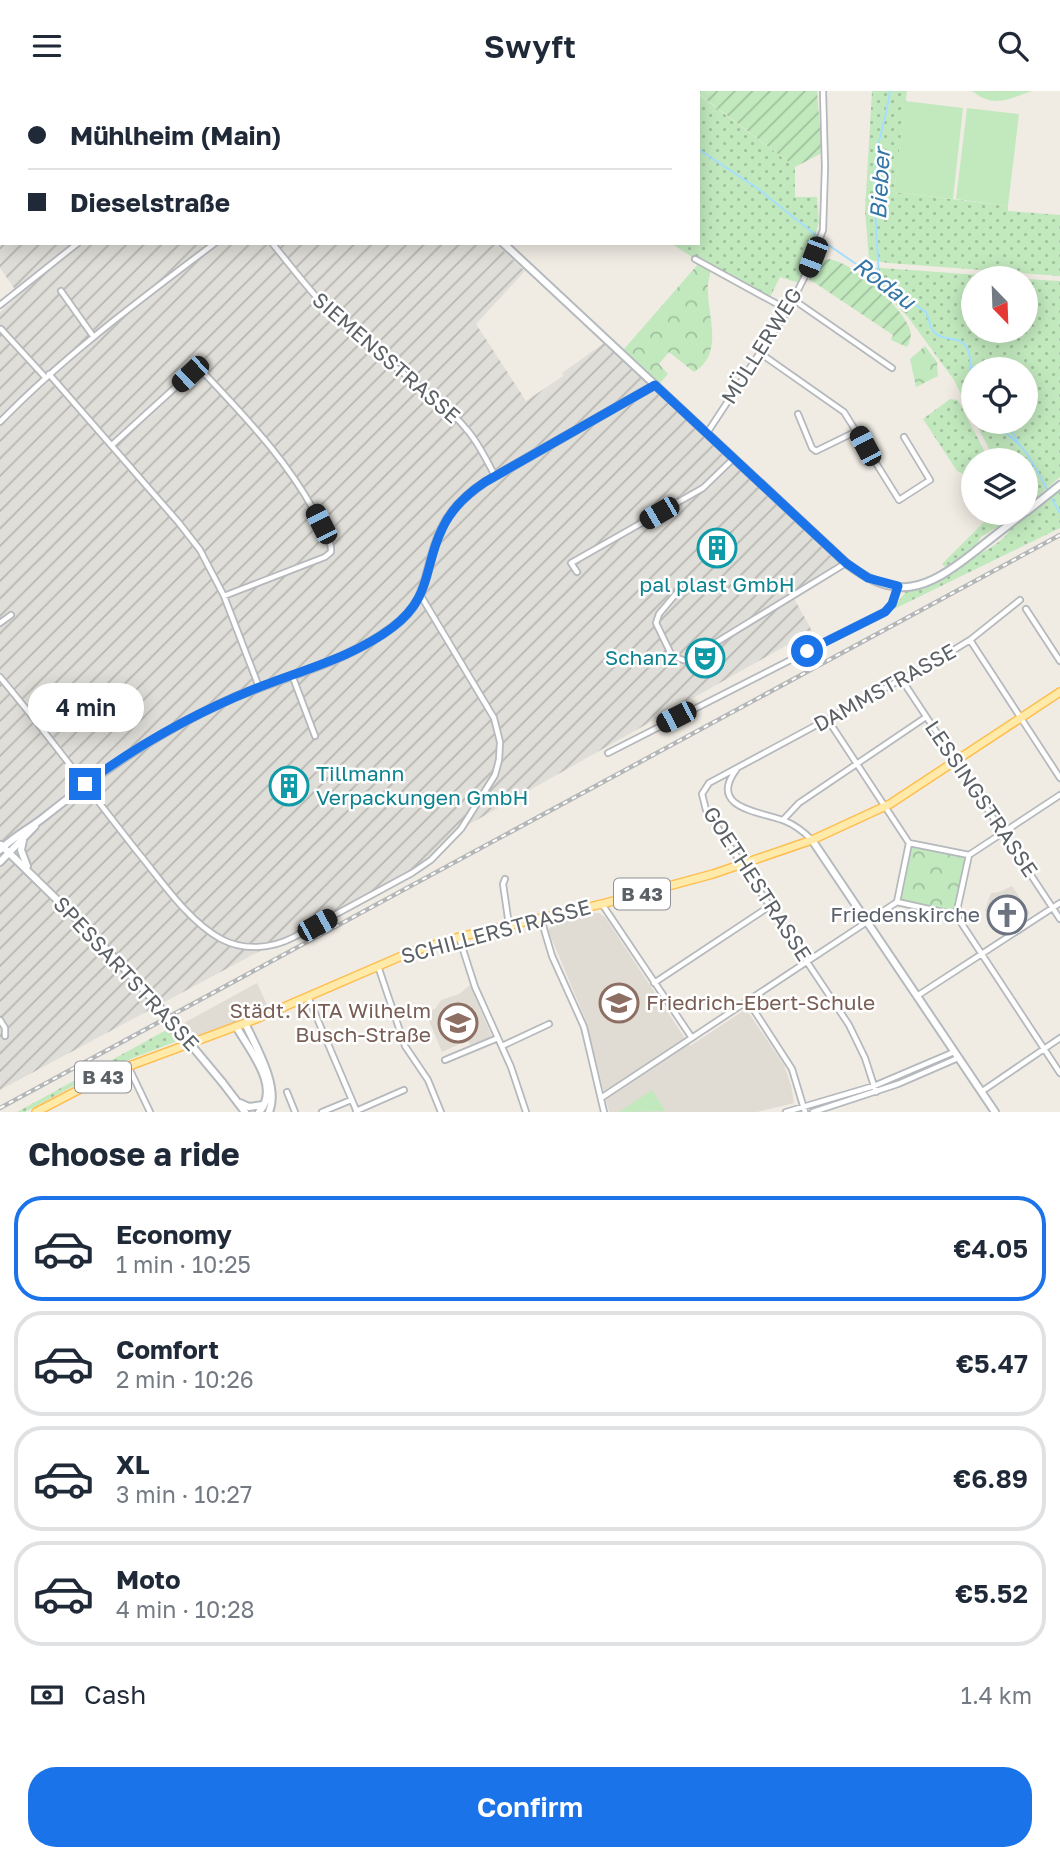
<!DOCTYPE html>
<html lang="en">
<head>
<meta charset="utf-8">
<style>
  :root { --surface:#fff; --page:#f6f6f7; --text:#1f2937; --muted:#747a83; --line:#e0e1e3; --accent:#1a73e8 }
  body { margin:0; font-family:"Golos Text",sans-serif; background:var(--page); color:var(--text); height:100vh; display:flex; flex-direction:column; font-size:26px; white-space:nowrap }
  * { box-sizing:border-box; margin:0 }
  p { font-size:23px; color:var(--muted) }
  .icon { flex:none; width:38px; height:38px; fill:none; stroke:currentColor; stroke-width:2; stroke-linecap:round; stroke-linejoin:round }
  .map { position:relative; height:1021px; overflow:hidden }
  .side { display:flex; flex-direction:column; background:var(--surface); flex:1 }
  .side>* { flex:none }
  .banner { position:absolute; left:0px; top:0px; width:700px; height:154px; box-shadow:0 4px 18px #0003; display:grid; align-content:center; height:154px; padding:0 28px; background:var(--surface) }
  .needle { width:46px; rotate:157deg }
  .buttons { position:absolute; left:961px; top:175px; display:grid; gap:14px }
  .buttons a { display:grid; place-items:center; width:77px; height:77px; border-radius:50%; background:var(--surface); box-shadow:0 4px 18px #0003; font-size:35px }
  .end { position:absolute; width:32px; height:32px; margin:-16px; border:9px solid #1a73e8; background:#fff; box-shadow:0 0 0 4px #fff }
  .from { border-radius:50% }
  .bubble { position:absolute; height:49px; border-radius:24px; background:var(--surface); box-shadow:0 4px 18px #0003; font-size:23px; font-weight:600; line-height:49px; text-align:center }
  .car { position:absolute; width:21px; height:42px; margin:-21px -10px; border-radius:9px; box-shadow:0 0 5px 2px #0007; background:linear-gradient(#222 24%,#8ab4d8 0 40%,#222 0 76%,#8ab4d8 0 86%,#222 0) }
  .banner b { display:flex; align-items:center; gap:24px; height:66px; font-size:26px }
  .banner b+b { border-top:2px solid var(--line) }
  .banner i { width:18px; height:18px; background:var(--text) }
  ul { padding:0; list-style:none }
  li { display:flex; align-items:center; gap:21px; height:105px; margin:0 14px 10px; padding:0 14px; border:4px solid var(--line); border-radius:28px }
  li div { flex:1 }
  li b { display:block; font-size:26px }
  li em { font-style:normal; font-weight:600 }
  li.active { border-color:var(--accent) }
  li>.icon { width:63px; height:63px; stroke-width:1.5 }
  h2 { padding:0 28px; font-size:32px; line-height:84px }
  .pay { display:flex; align-items:center; gap:18px; height:77px; padding:0 28px; font-size:26px }
  .pay p { margin-inline-start:auto }
  .button { display:flex; gap:14px; margin-top:auto; padding:14px 28px }
  .button a { flex:1; height:80px; border-radius:28px; background:var(--accent); color:#fff; font-size:28px; font-weight:600; line-height:80px; text-align:center }
  header { display:flex; justify-content:space-between; align-items:center; height:91px; padding:0 28px; background:var(--surface); font-size:32px; font-weight:600 }
  .map>svg:first-child { display:block }
  .industrial { fill:url(#industrial-furrows) }
  .education { fill:#e0dbd3 }
  .grass { fill:url(#grass-dots) }
  .forest { fill:url(#forest-crowns) }
  .garden { fill:url(#garden-furrows) }
  .pitch { fill:#c2e9be }
  .lines { fill:none; stroke-linecap:round; stroke-linejoin:round }
  .stream { stroke:#a5dfff; stroke-width:2 }
  .street-casing { stroke:#b5b8bc; stroke-width:8 }
  .secondary-casing { stroke:#b5babf; stroke-width:10 }
  .primary-casing { stroke:#febe4f; stroke-width:10 }
  .street { stroke:#fff; stroke-width:4.5 }
  .secondary { stroke:#fff; stroke-width:6 }
  .primary { stroke:#ffeaaa; stroke-width:7 }
  .rail-casing { stroke:#b5b6b7; stroke-width:4.5 }
  .rail { stroke:#fff; stroke-width:2; stroke-dasharray:5; stroke-linecap:butt }
  .secondary-bridge-casing { stroke:#b5babf; stroke-width:10; stroke-linecap:butt }
  .secondary-bridge { stroke:#fff; stroke-width:6 }
  .route { stroke:#1a73e8; stroke-width:9 }
  .labels { text-anchor:middle; stroke-width:5; stroke-linejoin:round; paint-order:stroke }
  .shield { fill:#fff; stroke:#8d9094; stroke-width:2 }
  .shield-label { font-size:19px; font-weight:bold; fill:#5c6166 }
  .street-label { font-size:21px; fill:#5c6166; stroke:#fff }
  .culture-label { font-size:21px; fill:#0d838f; stroke:#fff }
  .worship-label { font-size:21px; fill:#5b616d; stroke:#fff; text-anchor:end }
  .education-label { font-size:21px; fill:#785e54; stroke:#fff; text-anchor:start }
  .water-label { font-size:23px; font-style:italic; fill:#3376a8; stroke:#fff }
</style>
</head>
<body>
<header><svg class="icon" aria-label="menu" viewBox="0 0 24 24"><path d="M4 6h16M4 12h16M4 18h16"/></svg>Swyft<svg class="icon" aria-label="search" viewBox="0 0 24 24"><circle cx="10" cy="10" r="6"/><path d="M15 15l6 6"/></svg></header>
<div class="map">
<svg width="1060" height="1021" viewBox="0 0 1060 1021">
  <defs>
    <pattern id="industrial-furrows" width="10" height="10" patternUnits="userSpaceOnUse" patternTransform="scale(1.75)"><rect width="10" height="10" fill="#e0ded8"/><path d="M-1 1l2-2M0 10L10 0M9 11l2-2" fill="none" stroke="#b9b7b3"/></pattern>
    <pattern id="grass-dots" width="8" height="8" patternUnits="userSpaceOnUse" patternTransform="scale(1.75)"><rect width="8" height="8" fill="#c2e9be"/><path d="M2 2h.1M6 6h.1" fill="none" stroke="#a1c09e" stroke-width="1.8" stroke-linecap="round"/></pattern>
    <pattern id="forest-crowns" width="20" height="18" patternUnits="userSpaceOnUse" patternTransform="scale(1.75)"><rect width="20" height="18" fill="#c2e9be"/><path d="M2 6a3 3 0 1 1 6 0M12 15a3 3 0 1 1 6 0" fill="none" stroke="#a1c09e"/></pattern>
    <pattern id="garden-furrows" width="10" height="10" patternUnits="userSpaceOnUse" patternTransform="scale(1.75)"><rect width="10" height="10" fill="#c2e9be"/><path d="M-1 1l2-2M0 10L10 0M9 11l2-2" fill="none" stroke="#a1c09e"/></pattern>
  </defs>
  <rect width="100%" height="100%" fill="#f0ece4"/>
  <!-- industrial -->
  <path class="industrial" d="M0 0H330L332 2H2V152H495L525 180 476 233 526 310 563 285 562 282 604 252 840 472 791 502 812 540 450 744 429 767 415 777 0 999V221L19 204 0 177Z"/>
  <!-- education -->
  <path class="education" d="M1012 795 1030 822 1000 841 985 819 991 802 999 801Z
    M592 822H599L605 826 690 955 746 918 784 974 791 994 794 1012 757 1021H609L586 930 548 839 553 833Z
    M257 892 269 918 196 946 184 932Z
    M470 894 492 946 470 954 468 949 442 961 425 920 435 918 441 909 459 903Z"/>
  <!-- grass -->
  <path class="grass" d="M518 0H695L697 2H519Z
    M872 0H907L894 101 1008 115V120L1060 124V185L889 172 869 169 865 119Z
    M698 3 795 76V106H817L819 131 802 193 780 186 768 210 711 179 671 152H698Z
    M868 176 1020 187H973V240H1026V188L1060 190V386L1026 415V369H995L975 331H1026V278H973V327L954 289 908 226 865 183Z
    M950 308 958 309 989 369H973V387L957 380 923 328Z
    M1060 400V437L892 519 905 502 903 500C923 498 941 492 958 479 964 475 969 469 975 465 988 458 1004 451 1012 436Z
    M993 422H1016L1007 430 981 446 976 455 945 476 942 473Z
    M170 937 180 949 107 977 25 1021H17Z"/>
  <!-- forest -->
  <path class="forest" d="M699 172 711 179C709 187 707 194 708 202 709 229 723 263 694 281L669 261 659 273 668 283 660 292 624 258Z
    M925 255 937 271 938 285 916 296 910 268Z
    M911 755 966 766 954 822 900 810Z"/>
  <!-- garden -->
  <path class="garden" d="M695 0H817L822 62 795 76Z
    M829 168C854 172 899 213 909 236 912 242 911 249 907 256L891 249 893 244 809 188 816 172Z"/>
  <!-- pitch -->
  <path class="pitch" d="M972 0H1033C1011 6 996 19 972 0Z
    M905 10 963 17 953 108 894 101Z
    M967 17 1019 23 1008 115 956 108Z
    M652 999 666 1020 619 1021Z"/>
  <g class="lines">
    <!-- stream -->
    <path class="stream" d="M614 0 616 2
      M698 58 757 97 827 153 926 221C929 227 929 233 932 238 940 252 957 243 966 255 974 267 967 280 973 293
      M879 186C877 148 873 109 876 70 878 46 887 24 890 0
      M971 276 978 278
      M997 331C1004 344 1015 347 1024 359 1038 378 1048 402 1060 422
      M1007 331 1018 351"/>
    <defs>
      <path id="street" d="M152 2 154 0
        M257 2 258 0
        M0 64 2 66
        M272 152C298 184 322 216 354 244 391 276 436 301 468 340 479 353 487 370 495 385
        M695 168 788 219
        M61 200 93 245
        M794 209 892 277
        M0 214 78 152
        M1 238 45 286
        M760 262 844 321 899 409 930 389 904 346
        M49 283 179 432 200 459 224 505 259 596
        M798 323 812 357 816 360 857 340
        M0 331C65 264 140 209 215 152
        M707 342 788 219 807 181 823 139 825 76 823 0
        M112 354 190 283 197 279 203 281C247 328 291 373 320 431 325 440 332 451 331 461L325 466 224 505
        M577 481 571 472 703 397 734 367
        M680 498 659 523 656 532 672 565 686 570 846 472
        M1026 518 1060 570
        M0 532 11 524
        M970 549 1060 687
        M292 584 315 645
        M0 586C47 642 91 702 136 759 161 789 187 829 221 848 244 860 271 858 294 846L412 782 431 769 461 738 495 684 499 669 500 651 494 627 421 505
        M902 589 1060 828
        M828 629 909 752
        M608 662 883 522 893 513 898 496
        M736 679C707 718 763 721 785 730 795 734 804 741 812 749
        M783 729 799 712 926 626
        M909 752 969 764 956 824 897 811Z
        M969 764 1060 704
        M505 788 503 793 509 834
        M602 813 692 947
        M956 824 1060 982
        M541 828 552 865 584 936 604 1021
        M459 846 475 896 511 976 526 1021
        M378 875 405 955 428 989 441 1021
        M654 892 770 815
        M917 905 1060 812
        M308 906 357 1021
        M748 910 792 978 805 1021
        M0 929 5 937V945
        M502 955 549 933
        M445 969 498 947
        M128 975 150 1021
        M287 1001 295 1021
        M876 1001 865 967 849 934 706 719 702 703 709 692 939 568 970 549 1020 509
        M981 1001 1060 947
        M601 1007 897 811
        M356 1020 404 999
        M322 1021 351 1009
        M786 1021 874 995 954 961
        M813 1021 898 993 958 967"/>
      <path id="secondary" d="M338 0 340 2
        M503 152 846 472C897 512 927 498 973 462 990 448 1007 435 1024 422
        M1026 421 1060 394
        M23 749 21 759 27 775
        M812 749 995 1021
        M1 754 95 846 157 913
        M0 759C13 746 29 738 43 727 103 679 164 637 235 606 286 585 345 571 390 538 433 508 422 478 442 437 451 418 467 403 485 391L655 294
        M0 771 35 735
        M245 932C256 956 280 996 269 1021
        M236 935C249 959 282 996 259 1021
        M222 991 245 1021
        M240 1012 249 1016 263 1014"/>
      <path id="primary" d="M36 1021 113 981 256 928 411 861 459 846 602 813 713 783 812 749 890 713 1060 601"/>
    </defs>
    <!-- street casing -->
    <use href="#street" class="street-casing"/>
    <!-- secondary casing -->
    <use href="#secondary" class="secondary-casing"/>
    <!-- primary casing -->
    <use href="#primary" class="primary-casing"/>
    <!-- street -->
    <use href="#street" class="street"/>
    <!-- secondary -->
    <use href="#secondary" class="secondary"/>
    <!-- primary -->
    <use href="#primary" class="primary"/>
    <defs>
      <path id="rail" d="M0 1017 1060 444"/>
    </defs>
    <!-- rail casing -->
    <use href="#rail" class="rail-casing"/>
    <!-- rail -->
    <use href="#rail" class="rail"/>
    <defs>
      <path id="secondary-bridge" d="M157 913 222 991"/>
    </defs>
    <!-- secondary-bridge casing -->
    <use href="#secondary-bridge" class="secondary-bridge-casing"/>
    <!-- secondary-bridge -->
    <use href="#secondary-bridge" class="secondary-bridge"/>
  </g>
  <g class="lines">
    <!-- route -->
    <path class="route" d="M85 693C138 654 195 622 257 597 302 579 354 566 393 536 433 505 423 477 442 438 451 418 467 403 485 391L655 294 846 472 868 487 898 495 892 513 885 521 807 560"/>
  </g>
  <!-- icons -->
  <defs>
    <symbol id="building-ring" viewBox="-11 -11 22 22"><circle r="9.5" fill="#fff" stroke="#0f9aa8" stroke-width="1.5"/><path d="M-4-6H4V6H1V3H-1V6H-4ZM-2.5-4.3h1.7v1.8h-1.7ZM.8-4.3h1.7v1.8H.8ZM-2.5-1h1.7V.8h-1.7ZM.8-1h1.7V.8H.8Z" fill="#0f9aa8"/></symbol>
    <symbol id="theatre-ring" viewBox="-11 -11 22 22"><circle r="9.5" fill="#fff" stroke="#0f9aa8" stroke-width="1.5"/><path d="M-5-5.5Q0-4 5-5.5V0Q5 5 0 6Q-5 5-5 0ZM-3.3-2.5H-1v1.5H-3.3ZM1-2.5H3.3v1.5H1ZM-2.8 1Q0 5.5 2.8 1Z" fill="#0f9aa8"/></symbol>
    <symbol id="church-ring" viewBox="-11 -11 22 22"><circle r="9.5" fill="#fff" stroke="#6b7280" stroke-width="1.5"/><path d="M-1.2-6h2.4v3.5h3.3v2.4h-3.3V6h-2.4V-.1h-3.3v-2.4h3.3Z" fill="#6b7280"/></symbol>
    <symbol id="school-ring" viewBox="-11 -11 22 22"><circle r="9.5" fill="#fff" stroke="#8d6e63" stroke-width="1.5"/><path d="M0-5L7-2L0 1L-7-2ZM-4 1L0 2.5L4 1V4Q0 6-4 4Z" fill="#8d6e63"/></symbol>
  </defs>
  <g fill-rule="evenodd">
    <use href="#building-ring" x="695" y="435" width="44" height="44"/>
    <use href="#theatre-ring" x="683" y="545" width="44" height="44"/>
    <use href="#building-ring" x="267" y="673" width="44" height="44"/>
    <use href="#church-ring" x="985" y="802" width="44" height="44"/>
    <use href="#school-ring" x="597" y="890" width="44" height="44"/>
    <use href="#school-ring" x="436" y="910" width="44" height="44"/>
  </g>
  <g class="labels">
    <!-- shield labels -->
    <g class="shield">
      <rect x="614" y="787.5" width="56" height="31" rx="5"/>
      <rect x="75" y="970.5" width="56" height="31" rx="5"/>
    </g>
    <g class="shield-label">
      <text x="642" y="810">B 43</text>
      <text x="103" y="993">B 43</text>
    </g>
    <!-- street labels -->
    <g class="street-label">
      <text transform="translate(762 255) rotate(-58)" y="7">MÜLLERWEG</text>
      <text transform="translate(386 267) rotate(41)" y="7">SIEMENSSTRASSE</text>
      <text transform="translate(885 597) rotate(-29)" y="7">DAMMSTRASSE</text>
      <text transform="translate(981 708) rotate(56)" y="7">LESSINGSTRASSE</text>
      <text transform="translate(757 793) rotate(57)" y="7">GOETHESTRASSE</text>
      <text transform="translate(496 841) rotate(-15)" y="7">SCHILLERSTRASSE</text>
      <text transform="translate(126 883) rotate(47)" y="7">SPESSARTSTRASSE</text>
    </g>
    <!-- culture labels -->
    <g class="culture-label">
      <text x="717" y="501">pal plast GmbH</text>
      <text x="678" y="574" text-anchor="end">Schanz</text>
      <text x="316" y="690" text-anchor="start">Tillmann<tspan x="316" dy="24">Verpackungen GmbH</tspan></text>
    </g>
    <!-- worship labels -->
    <g class="worship-label">
      <text x="980" y="831">Friedenskirche</text>
    </g>
    <!-- education labels -->
    <g class="education-label">
      <text x="646" y="919">Friedrich-Ebert-Schule</text>
      <text x="431" y="927" text-anchor="end">Städt. KITA Wilhelm<tspan x="431" dy="24">Busch-Straße</tspan></text>
    </g>
    <!-- water labels -->
    <g class="water-label">
      <text transform="translate(880 93) rotate(-87)" y="8">Bieber</text>
      <text transform="translate(884 192) rotate(37)" y="8">Rodau</text>
    </g>
  </g>
</svg>
<div class="buttons">
<a><svg class="needle" viewBox="-14 -14 28 28"><path d="M0-13l5 13h-10z" fill="#e53935"/><path d="M0 13l5-13h-10z" fill="#747a83"/></svg></a>
<a><svg class="icon" aria-label="locate" viewBox="0 0 24 24"><circle cx="12" cy="12" r="6"/><path d="M12 2v4M12 18v4M2 12h4M18 12h4"/></svg></a>
<a><svg class="icon" aria-label="layers" viewBox="0 0 24 24"><path d="M12 4l9 5-9 5-9-5zM3 14l9 5 9-5"/></svg></a>
</div>
<i class="end from" style="left:807px;top:560px"></i>
<i class="end" style="left:85px;top:693px"></i>
<div class="bubble" style="left:28px;top:592px;width:116px">4 min</div>
<i class="car" style="left:813px;top:166px;rotate:201deg"></i>
<i class="car" style="left:190px;top:283px;rotate:227deg"></i>
<i class="car" style="left:865px;top:355px;rotate:332deg"></i>
<i class="car" style="left:659px;top:422px;rotate:240deg"></i>
<i class="car" style="left:321px;top:433px;rotate:333deg"></i>
<i class="car" style="left:676px;top:626px;rotate:243deg"></i>
<i class="car" style="left:317px;top:834px;rotate:61deg"></i>
<div class="banner">
<b><i class="from"></i>Mühlheim (Main)</b>
<b><i></i>Dieselstraße</b>
</div>
</div>
<section class="side">
<h2>Choose a ride</h2>
<ul>
<li class="active"><svg class="icon" aria-label="car" viewBox="0 0 24 24"><path d="M5 17H2v-5l4-1 3-4h7l3 4 3 1v5h-3M9 17h6M6 11h13"/><circle cx="7" cy="17" r="2"/><circle cx="17" cy="17" r="2"/></svg><div><b>Economy</b><p>1 min · 10:25</p></div><em>€4.05</em></li>
<li><svg class="icon" aria-label="car" viewBox="0 0 24 24"><path d="M5 17H2v-5l4-1 3-4h7l3 4 3 1v5h-3M9 17h6M6 11h13"/><circle cx="7" cy="17" r="2"/><circle cx="17" cy="17" r="2"/></svg><div><b>Comfort</b><p>2 min · 10:26</p></div><em>€5.47</em></li>
<li><svg class="icon" aria-label="car" viewBox="0 0 24 24"><path d="M5 17H2v-5l4-1 3-4h7l3 4 3 1v5h-3M9 17h6M6 11h13"/><circle cx="7" cy="17" r="2"/><circle cx="17" cy="17" r="2"/></svg><div><b>XL</b><p>3 min · 10:27</p></div><em>€6.89</em></li>
<li><svg class="icon" aria-label="car" viewBox="0 0 24 24"><path d="M5 17H2v-5l4-1 3-4h7l3 4 3 1v5h-3M9 17h6M6 11h13"/><circle cx="7" cy="17" r="2"/><circle cx="17" cy="17" r="2"/></svg><div><b>Moto</b><p>4 min · 10:28</p></div><em>€5.52</em></li>
</ul>
<div class="pay"><svg class="icon" aria-label="cash" viewBox="0 0 24 24"><path d="M3 7h18v10H3z"/><circle cx="12" cy="12" r="2"/></svg>Cash<p>1.4 km</p></div>
<div class="button"><a>Confirm</a></div>
</section>
</body>
</html>
